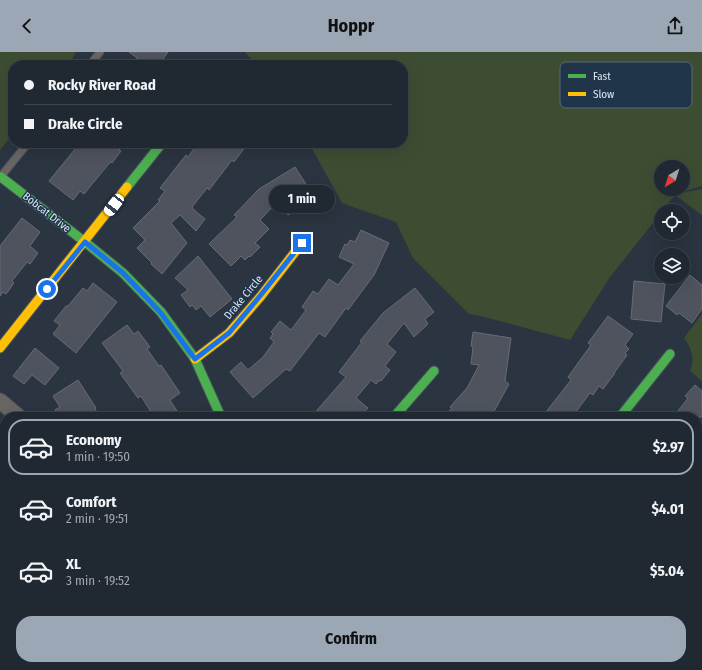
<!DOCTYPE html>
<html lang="en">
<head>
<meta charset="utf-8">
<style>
  :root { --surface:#202831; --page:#2d343d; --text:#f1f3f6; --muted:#a2a6ab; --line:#3d444d; --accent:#9ba7b4 }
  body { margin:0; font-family:"Fira Sans Condensed",sans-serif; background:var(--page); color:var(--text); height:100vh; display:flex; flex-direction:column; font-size:15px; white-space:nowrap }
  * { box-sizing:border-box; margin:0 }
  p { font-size:13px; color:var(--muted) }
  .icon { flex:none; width:22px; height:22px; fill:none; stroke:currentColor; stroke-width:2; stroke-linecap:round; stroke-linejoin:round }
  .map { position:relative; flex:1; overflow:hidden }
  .details { position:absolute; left:0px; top:360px; width:702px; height:258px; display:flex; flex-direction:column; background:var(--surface); border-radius:16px 16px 0 0; box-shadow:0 4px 16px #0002,0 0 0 1px var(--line) }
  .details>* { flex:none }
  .guide { position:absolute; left:8px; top:8px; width:400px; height:88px; border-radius:16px; box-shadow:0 4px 16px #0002,0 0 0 1px var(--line); display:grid; align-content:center; height:88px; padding:0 16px; background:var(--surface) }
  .needle { width:26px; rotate:218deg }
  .tools { position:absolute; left:654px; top:108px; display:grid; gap:8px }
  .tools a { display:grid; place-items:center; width:36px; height:36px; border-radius:50%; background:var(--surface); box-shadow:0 4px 16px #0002,0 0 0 1px var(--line); font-size:20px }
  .end { position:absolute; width:18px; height:18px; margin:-9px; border:5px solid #1a73e8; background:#fff; box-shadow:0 0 0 2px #fff }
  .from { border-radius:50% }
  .bubble { position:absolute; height:28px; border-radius:14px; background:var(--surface); box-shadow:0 4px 16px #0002,0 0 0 1px var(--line); font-size:13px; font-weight:700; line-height:28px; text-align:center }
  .car { position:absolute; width:12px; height:24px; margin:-12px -6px; border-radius:5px; box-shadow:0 0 3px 1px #0007; background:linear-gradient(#fff 24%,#345 0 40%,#fff 0 76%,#345 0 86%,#fff 0) }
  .guide b { display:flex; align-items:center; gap:14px; height:38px; font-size:15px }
  .guide b+b { border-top:1px solid var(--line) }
  .guide i { width:10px; height:10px; background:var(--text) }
  ul { padding:7px 0 0; list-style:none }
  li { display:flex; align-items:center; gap:12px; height:56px; margin:0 8px 6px; padding:0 8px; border:2px solid transparent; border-radius:16px }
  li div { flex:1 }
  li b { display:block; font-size:15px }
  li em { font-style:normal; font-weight:700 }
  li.active { border-color:var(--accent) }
  li>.icon { width:36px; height:36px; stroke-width:1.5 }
  .action { display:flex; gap:8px; margin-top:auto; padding:8px 16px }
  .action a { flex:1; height:46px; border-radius:16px; background:var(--accent); color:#111; font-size:16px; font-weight:700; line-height:46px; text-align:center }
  header { display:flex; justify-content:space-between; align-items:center; height:52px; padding:0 16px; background:var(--accent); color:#111; font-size:18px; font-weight:700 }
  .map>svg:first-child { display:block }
  .green { fill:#3d4d32; fill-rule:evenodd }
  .building { fill:#4f535e; stroke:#686b76 }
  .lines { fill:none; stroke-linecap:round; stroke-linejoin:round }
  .lane-casing { stroke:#48515c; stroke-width:9 }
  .street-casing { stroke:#48515c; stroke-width:17 }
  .fast-casing { stroke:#48515c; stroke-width:11 }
  .slow-casing { stroke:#48515c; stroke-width:11 }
  .lane { stroke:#686562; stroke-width:7 }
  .street { stroke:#686562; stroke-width:15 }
  .fast { stroke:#4caf50; stroke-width:9 }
  .slow { stroke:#ffc107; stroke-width:9 }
  .route { stroke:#1a73e8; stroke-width:5 }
  .labels { text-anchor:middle; stroke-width:3; stroke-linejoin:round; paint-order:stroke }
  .street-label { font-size:11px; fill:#d8e5f2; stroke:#21354a }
  .key { fill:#21354a; stroke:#586a7c; stroke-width:1 }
  .key-label { font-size:11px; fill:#d8e5f2 }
</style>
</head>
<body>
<header><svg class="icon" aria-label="back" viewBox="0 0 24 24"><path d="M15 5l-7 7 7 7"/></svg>Hoppr<svg class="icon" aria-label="share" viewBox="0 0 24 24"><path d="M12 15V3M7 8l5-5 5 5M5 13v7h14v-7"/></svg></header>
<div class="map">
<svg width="702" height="618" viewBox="0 0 702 618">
  <rect width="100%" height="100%" fill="#2a3541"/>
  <!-- green -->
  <path class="green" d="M0 0H76L69 13H13V82L0 98Z
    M245 0H702V134L676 142 702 137V163L675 143 662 159H661V161L610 225 570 288 477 263 469 262 413 206 396 170 342 151 309 91H403V13H257ZM661 115H683V137H661Z
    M702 262V329L690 319C695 307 692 297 684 286Z"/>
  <!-- building -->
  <path class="building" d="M129 0H168L163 7 170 13H132L137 6Z
    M80 91H125L119 98 121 99 112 111 111 110 107 114 84 142 80 139 73 148 49 129Z
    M198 91H248L234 110 232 108 209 138 207 136 192 155 194 158 205 167 196 179 180 163 171 171 187 191 162 222 151 212 152 211 137 196 145 188 133 176 160 149 158 148 165 139 160 136 186 103 188 105Z
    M295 115 316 148 305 155 303 153 288 163 279 148 260 168 269 177 255 191 260 195 250 205 249 204 245 208 241 204 231 214 209 192 237 165 234 163 259 137Z
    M22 166 40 180 30 194 38 201 30 212 27 210 12 229 14 231 6 242 3 240 0 244V194Z
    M361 178 389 191 374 223 348 258 346 256 325 285 319 281 290 319 286 317 253 346 230 320 241 310 248 318 263 305 274 290 270 286 273 282 271 280 280 269 291 278 306 258 302 255 313 239 318 242 329 227 338 233 354 212 339 205 345 192 347 193 350 188 355 190Z
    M198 204 232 247 210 265 201 254 196 258 192 253 190 255 181 243 188 238 175 226Z
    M690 223 702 233V257L692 271 679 261 677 263 666 254Z
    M634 229 665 232 661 270 631 267Z
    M93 231 117 250 76 301 53 282 60 273 54 269 66 254H68L83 236 87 239Z
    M415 236 434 260 425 267 428 272 414 285 404 271 387 292 396 300 385 314 390 318 381 329 380 328 376 332 371 328 356 346 368 356 360 365H311L346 325 339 320 362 290 360 289 383 261Z
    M608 264 633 282 625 293 629 297 625 301 627 303 614 321H615L603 337 599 334 593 343 590 341 572 365H542L571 328 568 325 591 293 588 291Z
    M127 273 134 282 138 279 150 295 147 297 159 314 161 313 180 341 170 348 181 365H154L141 344 138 346 120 321 123 319 102 291Z
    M473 280 511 286 505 329 509 332 491 365H454L448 360 452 356 450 355 467 336 479 313 471 312 473 295 471 294Z
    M35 296 59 316 45 333 32 323 24 332 13 324Z
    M78 328 96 356 95 357 100 365H59L55 358 60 355 53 344Z
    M695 333 702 339V365H685L678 359 688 346 685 344Z"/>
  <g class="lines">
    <defs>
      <path id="lane" d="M90 13 100 0
        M2 123 28 91
        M697 455 702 449"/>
      <path id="street" d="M0 349 19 365
        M119 613 121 618
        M340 613 345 618
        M623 613 628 618
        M588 618 592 613"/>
      <path id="fast" d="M0 126 1 125 85 190 123 221 161 260 195 307 221 365
        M127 135 162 91
        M394 365 434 319
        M620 365 670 302"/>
      <path id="slow" d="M0 296 127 135
        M195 307 229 281 261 244 302 191"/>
    </defs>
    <!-- lane casing -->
    <use href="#lane" class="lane-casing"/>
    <!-- street casing -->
    <use href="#street" class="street-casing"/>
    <!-- fast casing -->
    <use href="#fast" class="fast-casing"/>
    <!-- slow casing -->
    <use href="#slow" class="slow-casing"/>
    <!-- lane -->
    <use href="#lane" class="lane"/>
    <!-- street -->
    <use href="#street" class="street"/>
    <!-- fast -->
    <use href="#fast" class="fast"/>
    <!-- slow -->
    <use href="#slow" class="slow"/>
  </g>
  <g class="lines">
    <!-- route -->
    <path class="route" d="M47 237 85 190 123 221 160 260 195 307 229 281 260 244 302 191"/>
  </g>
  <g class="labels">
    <!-- street labels -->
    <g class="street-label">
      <text transform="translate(47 160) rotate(38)" y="4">Bobcat Drive</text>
      <text transform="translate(243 245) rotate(-50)" y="4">Drake Circle</text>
    </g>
  </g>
  <!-- legend -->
  <rect x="560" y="10" width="132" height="46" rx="6" class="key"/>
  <rect x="568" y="22" width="18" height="4" fill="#4caf50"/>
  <rect x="568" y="40" width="18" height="4" fill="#ffc107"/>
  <g class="key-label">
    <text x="593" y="28">Fast</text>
    <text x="593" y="46">Slow</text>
  </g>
</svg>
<div class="tools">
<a><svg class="needle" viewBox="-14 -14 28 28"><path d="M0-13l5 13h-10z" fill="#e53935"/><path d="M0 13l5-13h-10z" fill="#a2a6ab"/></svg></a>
<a><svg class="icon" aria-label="locate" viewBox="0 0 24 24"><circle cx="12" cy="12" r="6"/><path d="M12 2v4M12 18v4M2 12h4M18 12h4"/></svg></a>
<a><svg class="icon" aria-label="layers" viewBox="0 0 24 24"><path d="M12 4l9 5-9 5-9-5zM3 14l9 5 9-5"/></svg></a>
</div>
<i class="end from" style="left:47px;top:237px"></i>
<i class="end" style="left:302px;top:191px"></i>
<div class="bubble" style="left:269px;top:133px;width:66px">1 min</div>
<i class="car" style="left:114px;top:153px;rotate:218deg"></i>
<div class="guide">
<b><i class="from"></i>Rocky River Road</b>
<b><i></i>Drake Circle</b>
</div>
<section class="details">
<ul>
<li class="active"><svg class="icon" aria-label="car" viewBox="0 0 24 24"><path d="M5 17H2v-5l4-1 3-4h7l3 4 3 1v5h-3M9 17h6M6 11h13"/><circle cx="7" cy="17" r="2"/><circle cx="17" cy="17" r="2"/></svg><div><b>Economy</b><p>1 min · 19:50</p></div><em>$2.97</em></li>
<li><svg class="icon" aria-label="car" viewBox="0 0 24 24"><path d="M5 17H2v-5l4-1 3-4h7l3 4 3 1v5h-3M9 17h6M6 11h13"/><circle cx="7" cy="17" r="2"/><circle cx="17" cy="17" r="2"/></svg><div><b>Comfort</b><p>2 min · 19:51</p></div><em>$4.01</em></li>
<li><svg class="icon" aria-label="car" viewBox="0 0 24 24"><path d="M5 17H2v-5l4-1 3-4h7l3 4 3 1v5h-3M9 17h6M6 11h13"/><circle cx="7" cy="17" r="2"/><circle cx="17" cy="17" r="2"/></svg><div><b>XL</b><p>3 min · 19:52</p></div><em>$5.04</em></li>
</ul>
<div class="action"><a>Confirm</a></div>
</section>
</div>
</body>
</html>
